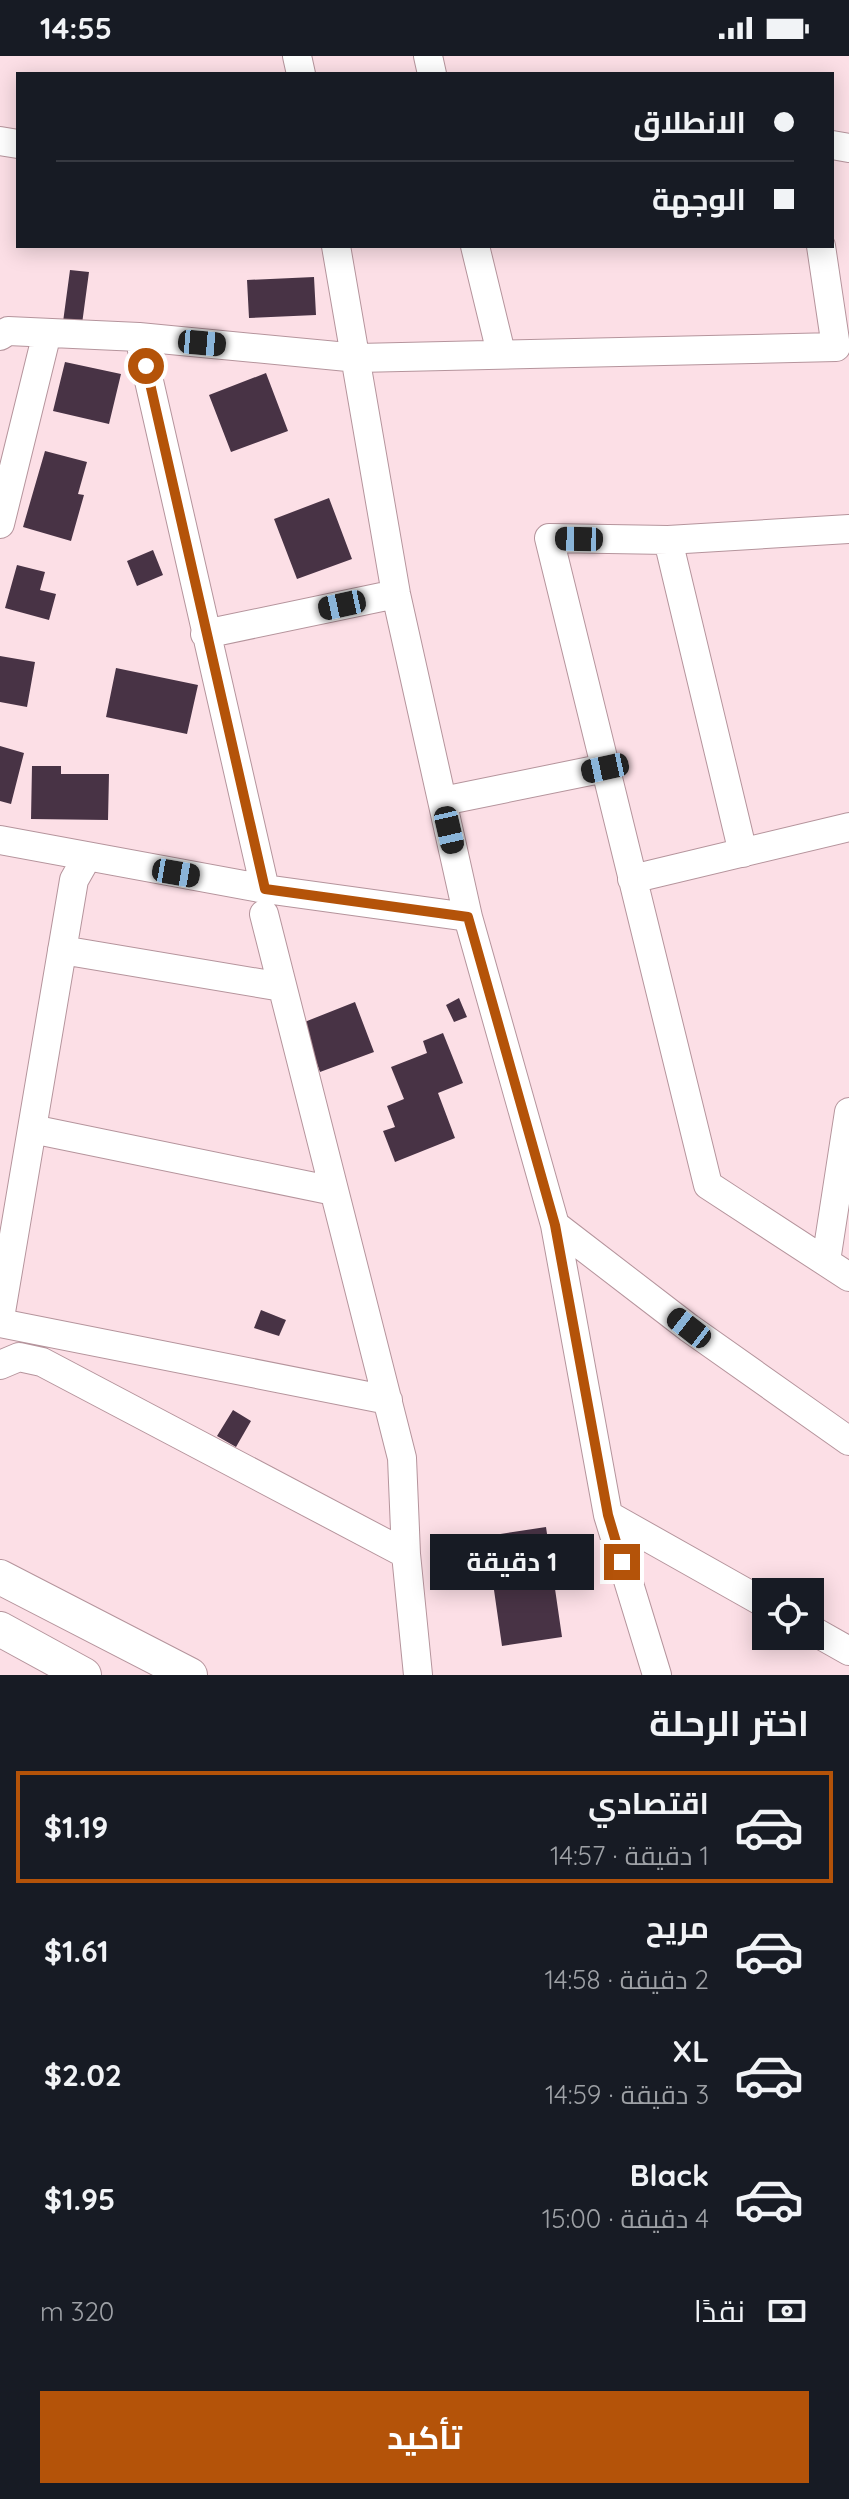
<!DOCTYPE html>
<html lang="ar">
<head>
<meta charset="utf-8">
<style>
  :root { --surface:#171b24; --page:#20242c; --text:#f1f3f6; --muted:#9ea1a6; --line:#363941; --accent:#b45309 }
  body { margin:0; font-family:Quicksand,Cairo,sans-serif; background:var(--page); color:var(--text); direction:rtl; height:100vh; display:flex; flex-direction:column; font-size:30px; white-space:nowrap }
  * { box-sizing:border-box; margin:0 }
  p { font-size:26px; color:var(--muted) }
  .icon { flex:none; width:44px; height:44px; fill:none; stroke:currentColor; stroke-width:2; stroke-linecap:round; stroke-linejoin:round }
  .map { position:relative; height:1619px; overflow:hidden; direction:ltr }
  .sheet { display:flex; flex-direction:column; background:var(--surface); flex:1 }
  .sheet>* { flex:none }
  .guide { position:absolute; left:16px; top:16px; width:818px; height:176px; border-radius:0px; box-shadow:0 4px 20px #0003; direction:rtl; display:grid; align-content:center; height:176px; padding:0 40px; background:var(--surface) }
  .fabs { position:absolute; left:752px; top:1522px; display:grid; gap:16px }
  .fabs a { display:grid; place-items:center; width:72px; height:72px; border-radius:0px; background:var(--surface); box-shadow:0 4px 20px #0003; font-size:40px }
  .end { position:absolute; width:36px; height:36px; margin:-18px; border:10px solid #b45309; background:#fff; box-shadow:0 0 0 4px #fff }
  .from { border-radius:50% }
  .bubble { position:absolute; height:56px; border-radius:0px; background:var(--surface); box-shadow:0 4px 20px #0003; font-size:26px; font-weight:700; line-height:56px; text-align:center; direction:rtl }
  .car { position:absolute; width:24px; height:48px; margin:-24px -12px; border-radius:10px; box-shadow:0 0 6px 2px #0007; background:linear-gradient(#222 24%,#8ab4d8 0 40%,#222 0 76%,#8ab4d8 0 86%,#222 0) }
  .guide b { display:flex; align-items:center; gap:28px; height:76px; font-size:30px }
  .guide b+b { border-top:2px solid var(--line) }
  .guide i { width:20px; height:20px; background:var(--text) }
  ul { padding:0; list-style:none }
  li { display:flex; align-items:center; gap:24px; height:112px; margin:0 16px 12px; padding:0 24px; border:4px solid transparent; border-radius:0px }
  li div { flex:1 }
  li b { display:block; font-size:30px }
  li em { font-style:normal; font-weight:700 }
  li.active { border-color:var(--accent) }
  li>.icon { width:72px; height:72px; stroke-width:1.5 }
  h2 { padding:0 40px; font-size:36px; line-height:96px }
  .pay { display:flex; align-items:center; gap:20px; height:88px; padding:0 40px; font-size:30px }
  .pay p { margin-inline-start:auto }
  .cta { display:flex; gap:16px; margin-top:auto; padding:16px 40px }
  .cta a { flex:1; height:92px; border-radius:0px; background:var(--accent); color:#fff; font-size:32px; font-weight:700; line-height:92px; text-align:center }
  .status { display:flex; justify-content:space-between; align-items:center; height:56px; padding:0 40px; background:var(--surface); direction:ltr }
  .status svg { height:22px; fill:currentColor }
  .map>svg:first-child { display:block }
  .building { fill:#483345 }
  .lines { fill:none; stroke-linecap:round; stroke-linejoin:round }
  .minor-casing { stroke:#b5949c; stroke-width:30 }
  .tertiary-casing { stroke:#b5949c; stroke-width:36 }
  .minor { stroke:#fff; stroke-width:28 }
  .tertiary { stroke:#fff; stroke-width:34 }
  .route { stroke:#b45309; stroke-width:10 }
</style>
</head>
<body>
<div class="status"><b>14:55</b><svg viewBox="0 0 49 12"><path d="M0 12V9h3v3zM5 12V6h3v6zM10 12V3h3v9zM15 12V0h3v12zM26 1h20v11H26zM47 4h2v5h-2z"/></svg></div>
<div class="map">
<svg width="849" height="1619" viewBox="0 0 849 1619">
  <rect width="100%" height="100%" fill="#fcdfe6"/>
  <!-- building -->
  <path class="building" d="M70 214 89 216 82 268 63 266Z
    M314 221 316 259 249 262 247 224Z
    M65 306 121 318 109 368 53 355Z
    M266 317 288 375 231 396 209 339Z
    M45 395 87 406 78 438 84 439 71 485 23 471Z
    M329 442 352 503 297 523 274 463Z
    M153 494 163 519 137 530 127 505Z
    M17 509 45 516 40 534 56 538 49 564 5 552Z
    M0 600 35 606 27 651 0 646Z
    M116 612 198 629 187 678 106 661Z
    M0 690 24 697 11 748 0 745Z
    M32 710H61V718H109L108 764 31 763Z
    M459 942 467 961 454 966 446 949Z
    M355 946 374 996 320 1016 302 967Z
    M443 977 463 1027 438 1037 455 1082 395 1106 383 1075 395 1071 387 1050 404 1043 391 1011 427 997 423 985Z
    M261 1254 286 1264 279 1280 254 1272Z
    M233 1354 251 1365 236 1391 217 1380Z
    M546 1471 562 1581 502 1590 490 1506 485 1507 481 1481Z"/>
  <g class="lines">
    <defs>
      <path id="minor" d="M297 0 301 18
        M428 0 432 18
        M0 85 18 88
        M832 89 849 92
        M336 190 396 538 468 861 555 1169 608 1459 657 1619
        M475 190 501 297
        M0 280 8 275 139 281 358 302 836 291 821 190
        M139 281 265 833
        M0 468 47 277
        M849 473 668 484 549 482 708 1129 849 1221
        M668 484 743 797
        M205 578 396 538
        M443 745 605 712
        M0 784 265 833 468 861
        M632 823 849 771
        M264 858 402 1402 406 1498 418 1619
        M62 894 282 931
        M32 1073 334 1135
        M555 1169 689 1272 849 1385
        M826 1205 849 1056
        M0 1262 74 824 87 801
        M0 1267 388 1344
        M0 1309 19 1301 42 1306 406 1498
        M608 1459 766 1548
        M810 1573 849 1595"/>
      <path id="tertiary" d="M0 1521 190 1619
        M0 1573 84 1619"/>
    </defs>
    <!-- minor casing -->
    <use href="#minor" class="minor-casing"/>
    <!-- tertiary casing -->
    <use href="#tertiary" class="tertiary-casing"/>
    <!-- minor -->
    <use href="#minor" class="minor"/>
    <!-- tertiary -->
    <use href="#tertiary" class="tertiary"/>
  </g>
  <g class="lines">
    <!-- route -->
    <path class="route" d="M146 310 265 833 468 861 555 1169 608 1459 622 1506"/>
  </g>
</svg>
<div class="fabs">
<a><svg class="icon" aria-label="locate" viewBox="0 0 24 24"><circle cx="12" cy="12" r="6"/><path d="M12 2v4M12 18v4M2 12h4M18 12h4"/></svg></a>
</div>
<i class="end from" style="left:146px;top:310px"></i>
<i class="end" style="left:622px;top:1506px"></i>
<div class="bubble" style="left:430px;top:1478px;width:164px">1 دقيقة</div>
<i class="car" style="left:202px;top:287px;rotate:95deg"></i>
<i class="car" style="left:579px;top:483px;rotate:271deg"></i>
<i class="car" style="left:342px;top:549px;rotate:258deg"></i>
<i class="car" style="left:605px;top:712px;rotate:258deg"></i>
<i class="car" style="left:449px;top:774px;rotate:167deg"></i>
<i class="car" style="left:176px;top:817px;rotate:100deg"></i>
<i class="car" style="left:689px;top:1272px;rotate:308deg"></i>
<div class="guide">
<b><i class="from"></i>الانطلاق</b>
<b><i></i>الوجهة</b>
</div>
</div>
<section class="sheet">
<h2>اختر الرحلة</h2>
<ul>
<li class="active"><svg class="icon" aria-label="car" viewBox="0 0 24 24"><path d="M5 17H2v-5l4-1 3-4h7l3 4 3 1v5h-3M9 17h6M6 11h13"/><circle cx="7" cy="17" r="2"/><circle cx="17" cy="17" r="2"/></svg><div><b>اقتصادي</b><p>1 دقيقة · 14:57</p></div><em>$1.19</em></li>
<li><svg class="icon" aria-label="car" viewBox="0 0 24 24"><path d="M5 17H2v-5l4-1 3-4h7l3 4 3 1v5h-3M9 17h6M6 11h13"/><circle cx="7" cy="17" r="2"/><circle cx="17" cy="17" r="2"/></svg><div><b>مريح</b><p>2 دقيقة · 14:58</p></div><em>$1.61</em></li>
<li><svg class="icon" aria-label="car" viewBox="0 0 24 24"><path d="M5 17H2v-5l4-1 3-4h7l3 4 3 1v5h-3M9 17h6M6 11h13"/><circle cx="7" cy="17" r="2"/><circle cx="17" cy="17" r="2"/></svg><div><b>XL</b><p>3 دقيقة · 14:59</p></div><em>$2.02</em></li>
<li><svg class="icon" aria-label="car" viewBox="0 0 24 24"><path d="M5 17H2v-5l4-1 3-4h7l3 4 3 1v5h-3M9 17h6M6 11h13"/><circle cx="7" cy="17" r="2"/><circle cx="17" cy="17" r="2"/></svg><div><b>Black</b><p>4 دقيقة · 15:00</p></div><em>$1.95</em></li>
</ul>
<div class="pay"><svg class="icon" aria-label="cash" viewBox="0 0 24 24"><path d="M3 7h18v10H3z"/><circle cx="12" cy="12" r="2"/></svg>نقدًا<p>320 m</p></div>
<div class="cta"><a>تأكيد</a></div>
</section>
</body>
</html>
